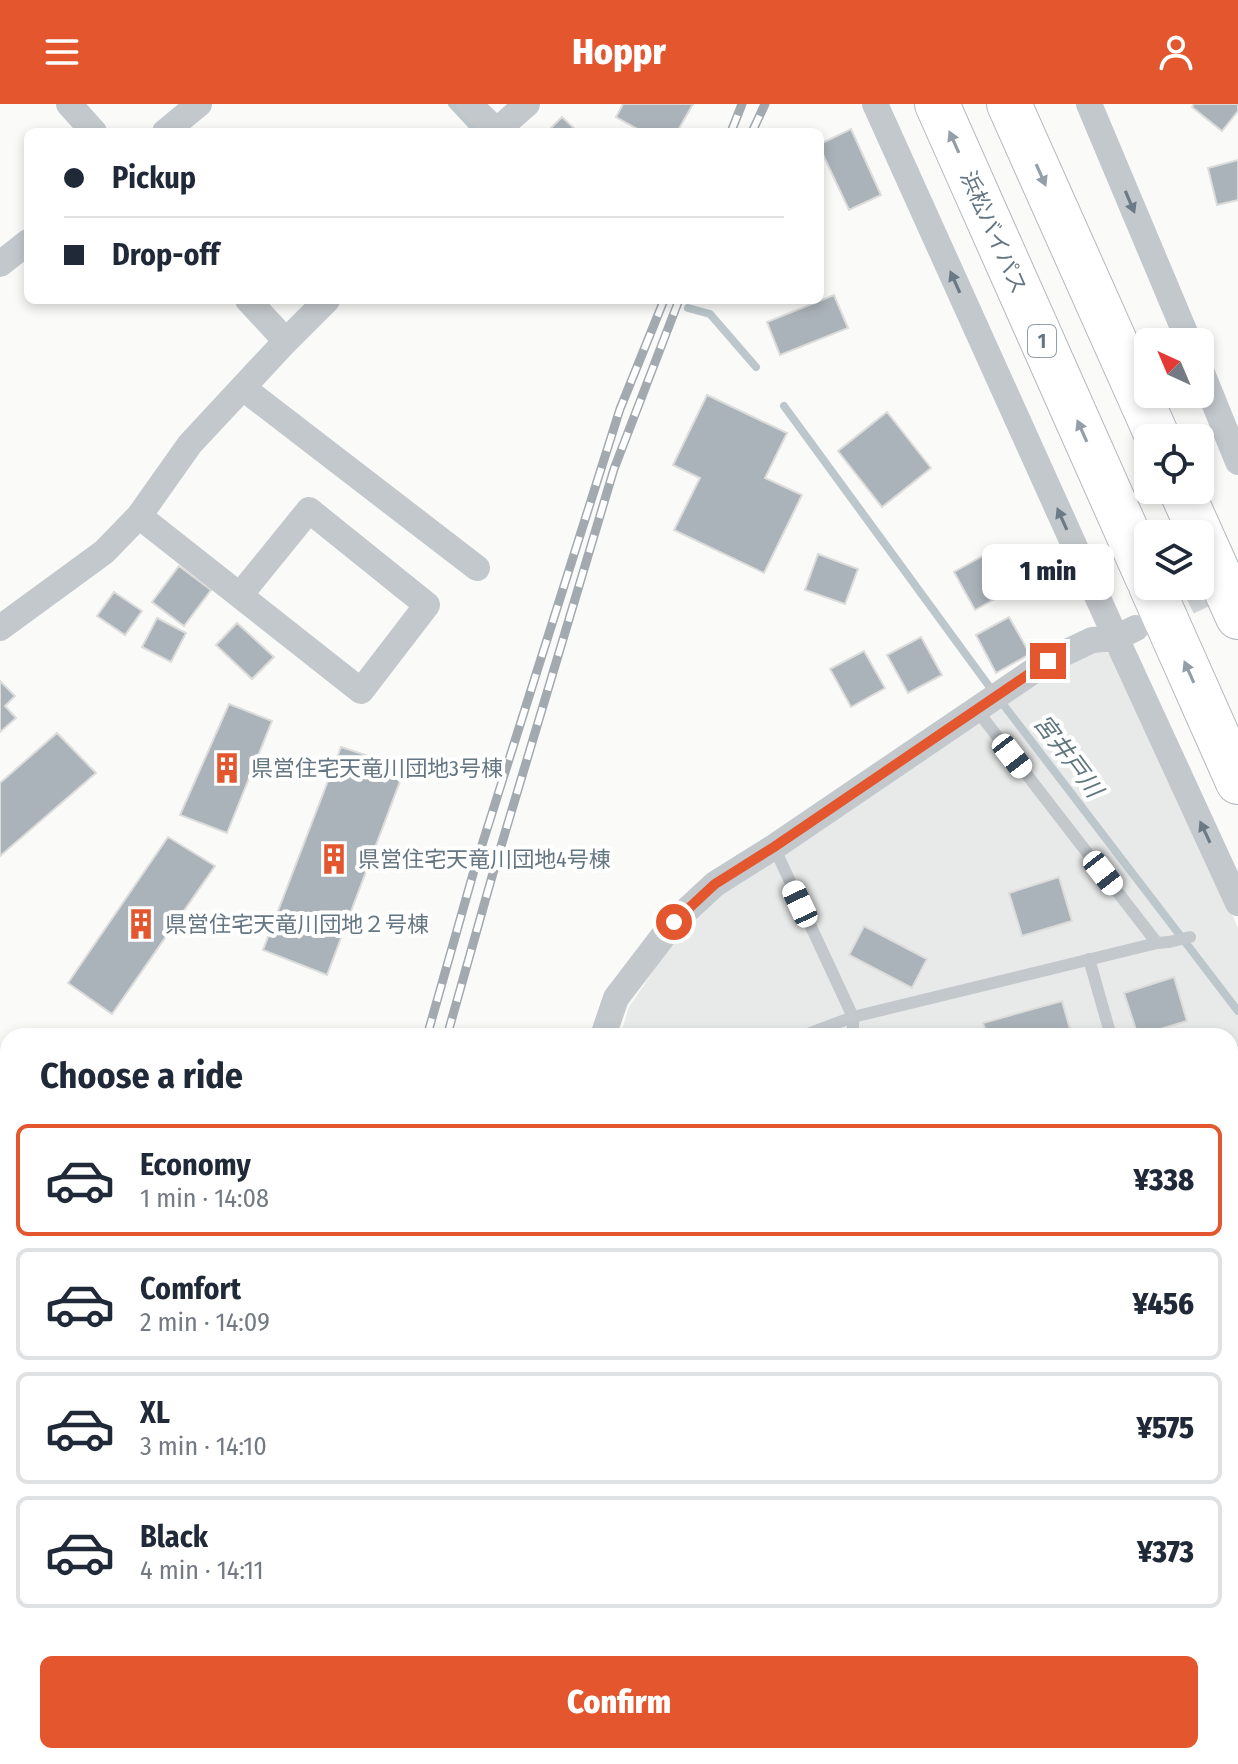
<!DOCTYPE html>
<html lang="en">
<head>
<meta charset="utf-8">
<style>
  :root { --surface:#fff; --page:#f2f2f3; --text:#1f2937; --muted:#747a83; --line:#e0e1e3; --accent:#e4572e }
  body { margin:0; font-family:"Fira Sans Condensed","Noto Sans JP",sans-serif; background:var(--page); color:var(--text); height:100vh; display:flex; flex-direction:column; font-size:30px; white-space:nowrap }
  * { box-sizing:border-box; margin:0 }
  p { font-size:26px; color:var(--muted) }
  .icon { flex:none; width:44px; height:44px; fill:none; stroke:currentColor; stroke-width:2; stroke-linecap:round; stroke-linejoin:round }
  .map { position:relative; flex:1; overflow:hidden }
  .details { position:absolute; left:0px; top:924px; width:1238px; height:736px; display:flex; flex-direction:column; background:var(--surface); border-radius:24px 24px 0 0; box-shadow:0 4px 12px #0003 }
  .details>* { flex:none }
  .hud { position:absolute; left:24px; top:24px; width:800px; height:176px; border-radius:12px; box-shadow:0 4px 12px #0003; display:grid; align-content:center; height:176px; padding:0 40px; background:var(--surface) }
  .needle { width:52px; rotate:316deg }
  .fabs { position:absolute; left:1134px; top:224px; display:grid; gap:16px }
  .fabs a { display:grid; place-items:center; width:80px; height:80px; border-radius:12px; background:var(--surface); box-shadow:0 4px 12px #0003; font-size:40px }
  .end { position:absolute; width:36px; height:36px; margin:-18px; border:10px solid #e4572e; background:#fff; box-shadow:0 0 0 4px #fff }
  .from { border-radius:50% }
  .bubble { position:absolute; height:56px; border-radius:12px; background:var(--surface); box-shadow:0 4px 12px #0003; font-size:26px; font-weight:800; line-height:56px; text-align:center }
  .car { position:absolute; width:24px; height:48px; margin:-24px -12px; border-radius:10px; box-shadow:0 0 6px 2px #0007; background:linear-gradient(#fff 24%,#345 0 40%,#fff 0 76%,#345 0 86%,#fff 0) }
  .hud b { display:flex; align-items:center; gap:28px; height:76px; font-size:30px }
  .hud b+b { border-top:2px solid var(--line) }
  .hud i { width:20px; height:20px; background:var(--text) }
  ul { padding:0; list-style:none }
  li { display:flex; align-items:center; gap:24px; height:112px; margin:0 16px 12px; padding:0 24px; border:4px solid var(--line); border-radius:12px }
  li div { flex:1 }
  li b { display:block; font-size:30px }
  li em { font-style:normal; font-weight:800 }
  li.on { border-color:var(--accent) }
  li>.icon { width:72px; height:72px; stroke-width:1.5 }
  h2 { padding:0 40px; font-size:36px; line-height:96px }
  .primary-button { display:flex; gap:16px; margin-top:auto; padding:16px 40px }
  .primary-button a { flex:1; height:92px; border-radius:12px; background:var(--accent); color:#fff; font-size:32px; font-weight:800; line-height:92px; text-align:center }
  header { display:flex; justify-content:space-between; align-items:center; height:104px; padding:0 40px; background:var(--accent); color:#fff; font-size:36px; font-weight:800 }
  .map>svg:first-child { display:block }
  .built { fill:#e8e9e9 }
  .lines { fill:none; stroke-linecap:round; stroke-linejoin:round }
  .stream { stroke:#bbc7cb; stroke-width:8 }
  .building { fill:#aab3b9; stroke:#dcdcda; stroke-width:2 }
  .street-tunnel { stroke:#d5d9db; stroke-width:26; stroke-dasharray:26 13; stroke-linecap:butt }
  .secondary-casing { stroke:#b3babf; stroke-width:38 }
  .highway-casing { stroke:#b4b9bd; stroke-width:46 }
  .lane { stroke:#c3c8cc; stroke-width:12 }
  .street { stroke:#c3c8cc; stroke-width:26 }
  .secondary { stroke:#fff; stroke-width:36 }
  .highway { stroke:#fff; stroke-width:44 }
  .rail-casing { stroke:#a2aab0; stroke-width:9 }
  .rail { stroke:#fff; stroke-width:6; stroke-dasharray:18; stroke-linecap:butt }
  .oneway { fill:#939fa8 }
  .oneway2 { fill:#6a7a87 }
  .route { stroke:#e4572e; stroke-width:10 }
  .labels { text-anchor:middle; stroke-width:8; stroke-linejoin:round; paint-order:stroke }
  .shield { fill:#fff; stroke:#939fa8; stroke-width:2 }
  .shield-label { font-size:20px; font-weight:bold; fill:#657683 }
  .street-label { font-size:22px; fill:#657683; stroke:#fff }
  .poi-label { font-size:22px; fill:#657683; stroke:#fff; text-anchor:start }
  .water-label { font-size:24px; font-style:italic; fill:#60757c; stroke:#fff }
</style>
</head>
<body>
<header><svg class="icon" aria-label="menu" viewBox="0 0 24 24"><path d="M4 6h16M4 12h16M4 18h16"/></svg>Hoppr<svg class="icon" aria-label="person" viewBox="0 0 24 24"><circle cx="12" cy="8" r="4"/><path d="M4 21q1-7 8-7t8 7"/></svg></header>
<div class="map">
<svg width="1238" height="1660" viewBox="0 0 1238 1660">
  <rect width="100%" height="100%" fill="#fafaf8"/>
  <!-- built -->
  <path class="built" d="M1098 544 1122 556 1238 824V1507L1230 1500V932H620L629 903 670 842 710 797 1074 552Z
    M775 1652H1092L1087 1660H783Z"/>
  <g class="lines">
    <!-- stream -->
    <path class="stream" d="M452 0 477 27
      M688 204 710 210 756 263
      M784 302 986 578 1238 907
      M1230 1404 1238 1393"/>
  </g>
  <!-- building -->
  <path class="building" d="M623 0H693L677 28H643L616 13Z
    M1194 0H1238V7L1222 27 1192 3Z
    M562 13 578 28H547Z
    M851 25 881 91 849 106 820 44V40Z
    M1238 56V96L1217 101 1208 64Z
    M834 191 848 224 780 251 767 218Z
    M707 291 787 329 765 374 802 391 764 469 674 426 700 374 673 361Z
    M887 308 931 364 882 403 838 347Z
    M988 449 1009 487 975 506 954 468Z
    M818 450 858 465 845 500 805 486Z
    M179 462 211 486 184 522 152 498Z
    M114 488 142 507 125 531 97 512Z
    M1009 513 1030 550 996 569 976 531Z
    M157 514 186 529 171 558 142 543Z
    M237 519 274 553 252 575 216 541Z
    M921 533 942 571 908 589 887 551Z
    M864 547 885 584 851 603 830 565Z
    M0 577 15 592 5 602 16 614 0 628Z
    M229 600 272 617 227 729 180 711Z
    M57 629 96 669 0 752V679Z
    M341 643 405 664 327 871 263 846Z
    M168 733 215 762 112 910 68 879Z
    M1059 773 1072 817 1022 832 1009 789Z
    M864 822 927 855 912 884 849 851Z
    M1174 873 1187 917 1138 932 1124 889Z
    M1062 897 1072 932H987L983 919Z
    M0 1000 8 1002V1031L4 1043 0 1041Z
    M8 1092V1173L0 1171V1115Z
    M1230 1273 1238 1279V1292L1230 1302Z
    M0 1457 8 1459 0 1484Z
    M1230 1496 1238 1504V1567L1230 1559Z
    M1 1637 8 1644V1649L3 1660H0Z
    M200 1652H220L218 1660 199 1658Z
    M254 1652H267L265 1660H251Z
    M1158 1652H1201L1205 1657 1202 1660H1150Z"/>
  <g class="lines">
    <!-- street-tunnel -->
    <path class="street-tunnel" d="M1153 515 1233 476"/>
    <defs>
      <path id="secondary" d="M0 1260 8 1264
        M31 1660 33 1652"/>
      <path id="highway" d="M937 0 1148 475
        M1009 0 1158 334
        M1181 386 1238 513
        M1151 482 1238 678"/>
    </defs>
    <!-- secondary casing -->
    <use href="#secondary" class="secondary-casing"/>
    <!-- highway casing -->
    <use href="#highway" class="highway-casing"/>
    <!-- lane -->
    <path class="lane" d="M976 605 1157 839
      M774 743 853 913 802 932
      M1089 855 1111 932
      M853 932V913L1157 839 1169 838 1190 833
      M1230 1245 1238 1251
      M1230 1370 1238 1360
      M349 1660 351 1652"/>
    <!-- street -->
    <path class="street" d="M69 0 94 28
      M469 0 497 27
      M875 0 1116 534 1238 799
      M1089 0 1189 238
      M165 28 199 0
      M495 28 527 0
      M0 160 28 138
      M248 196 286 237
      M1200 264 1238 358
      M243 284 477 464
      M139 412 361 587 427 501 309 406 240 491
      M0 524 104 448 139 412 190 340 286 237 327 196
      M603 932 616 894 674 818 715 780 774 743 1048 557 1092 536 1116 534 1136 524
      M0 1576 8 1579
      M1081 1652 1092 1660
      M395 1660 397 1652"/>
    <!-- secondary -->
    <use href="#secondary" class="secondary"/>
    <!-- highway -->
    <use href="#highway" class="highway"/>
    <defs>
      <path id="rail" d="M731 28 742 0
        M752 28 765 0
        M427 932 475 763 620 305 664 196
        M447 932 493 769 614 365 679 196
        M224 1660 226 1652
        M241 1660 243 1652"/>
    </defs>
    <!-- rail casing -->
    <use href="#rail" class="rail-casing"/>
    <!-- rail -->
    <use href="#rail" class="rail"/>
  </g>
  <!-- one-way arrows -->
  <defs><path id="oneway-solid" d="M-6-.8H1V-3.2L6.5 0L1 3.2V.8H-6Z" transform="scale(2)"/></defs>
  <g class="oneway">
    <use href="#oneway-solid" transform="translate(954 38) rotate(-114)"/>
    <use href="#oneway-solid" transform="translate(1041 71) rotate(66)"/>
    <use href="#oneway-solid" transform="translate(1082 327) rotate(-114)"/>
    <use href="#oneway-solid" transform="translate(1189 568) rotate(-114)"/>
  </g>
  <g class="oneway2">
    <use href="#oneway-solid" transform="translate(1130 98) rotate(67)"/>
    <use href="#oneway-solid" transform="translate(955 178) rotate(-114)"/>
    <use href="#oneway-solid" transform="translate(1062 415) rotate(-114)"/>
    <use href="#oneway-solid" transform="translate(1205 728) rotate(-115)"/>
  </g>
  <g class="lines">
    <!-- route -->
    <path class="route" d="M674 818 715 780 774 743 1048 557"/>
  </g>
  <!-- icons -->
  <defs>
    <symbol id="building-bare" viewBox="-9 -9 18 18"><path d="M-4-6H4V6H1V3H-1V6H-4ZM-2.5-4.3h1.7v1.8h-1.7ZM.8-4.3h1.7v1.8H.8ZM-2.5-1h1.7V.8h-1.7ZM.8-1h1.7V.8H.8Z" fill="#e4572e" stroke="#fff" stroke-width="2.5" paint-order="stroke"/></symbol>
  </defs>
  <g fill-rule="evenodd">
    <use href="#building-bare" x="205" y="642" width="44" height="44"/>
    <use href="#building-bare" x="312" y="733" width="44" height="44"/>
    <use href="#building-bare" x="119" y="798" width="44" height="44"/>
  </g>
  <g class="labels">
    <!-- shield labels -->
    <rect class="shield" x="1028" y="221" width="28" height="32" rx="6"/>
    <g class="shield-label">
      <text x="1042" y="244">1</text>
    </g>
    <!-- street labels -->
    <g class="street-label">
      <text transform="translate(994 128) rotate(66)" y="8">浜松バイパス</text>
    </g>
    <!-- poi labels -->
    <g class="poi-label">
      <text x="251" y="672">県営住宅天竜川団地3号棟</text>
      <text x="358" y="763">県営住宅天竜川団地4号棟</text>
      <text x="165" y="828">県営住宅天竜川団地２号棟</text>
    </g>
    <!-- water labels -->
    <g class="water-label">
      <text transform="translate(1068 652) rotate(53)" y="8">宮井戸川</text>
    </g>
  </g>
</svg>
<div class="fabs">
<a><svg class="needle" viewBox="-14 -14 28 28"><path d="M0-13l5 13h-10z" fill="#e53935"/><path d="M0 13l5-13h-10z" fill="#747a83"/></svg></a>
<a><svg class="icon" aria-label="locate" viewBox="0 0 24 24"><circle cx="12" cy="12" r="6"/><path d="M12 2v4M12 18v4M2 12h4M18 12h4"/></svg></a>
<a><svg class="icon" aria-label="layers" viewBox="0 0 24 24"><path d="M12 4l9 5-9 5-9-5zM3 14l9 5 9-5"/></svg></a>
</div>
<i class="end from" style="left:674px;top:818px"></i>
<i class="end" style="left:1048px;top:557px"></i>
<div class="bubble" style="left:982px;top:440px;width:132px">1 min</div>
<i class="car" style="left:1012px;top:652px;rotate:142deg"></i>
<i class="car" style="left:1103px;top:769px;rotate:142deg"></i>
<i class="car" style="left:800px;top:800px;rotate:335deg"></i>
<div class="hud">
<b><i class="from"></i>Pickup</b>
<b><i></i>Drop-off</b>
</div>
<section class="details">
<h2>Choose a ride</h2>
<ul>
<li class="on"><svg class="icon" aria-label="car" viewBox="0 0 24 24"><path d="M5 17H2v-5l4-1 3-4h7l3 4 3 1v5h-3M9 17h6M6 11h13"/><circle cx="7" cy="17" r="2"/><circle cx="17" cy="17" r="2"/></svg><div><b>Economy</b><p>1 min · 14:08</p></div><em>¥338</em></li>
<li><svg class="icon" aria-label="car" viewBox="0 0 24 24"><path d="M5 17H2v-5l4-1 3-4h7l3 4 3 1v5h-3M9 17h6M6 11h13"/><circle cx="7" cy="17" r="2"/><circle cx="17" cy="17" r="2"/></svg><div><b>Comfort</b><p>2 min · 14:09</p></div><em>¥456</em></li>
<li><svg class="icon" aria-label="car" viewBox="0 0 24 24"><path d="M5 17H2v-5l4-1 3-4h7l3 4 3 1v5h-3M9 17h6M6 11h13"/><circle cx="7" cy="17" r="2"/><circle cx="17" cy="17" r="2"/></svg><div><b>XL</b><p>3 min · 14:10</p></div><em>¥575</em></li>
<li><svg class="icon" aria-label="car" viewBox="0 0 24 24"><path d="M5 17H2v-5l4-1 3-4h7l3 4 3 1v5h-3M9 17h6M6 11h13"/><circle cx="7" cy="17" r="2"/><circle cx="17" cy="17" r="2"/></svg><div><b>Black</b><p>4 min · 14:11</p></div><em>¥373</em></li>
</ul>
<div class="primary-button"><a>Confirm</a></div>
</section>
</div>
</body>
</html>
